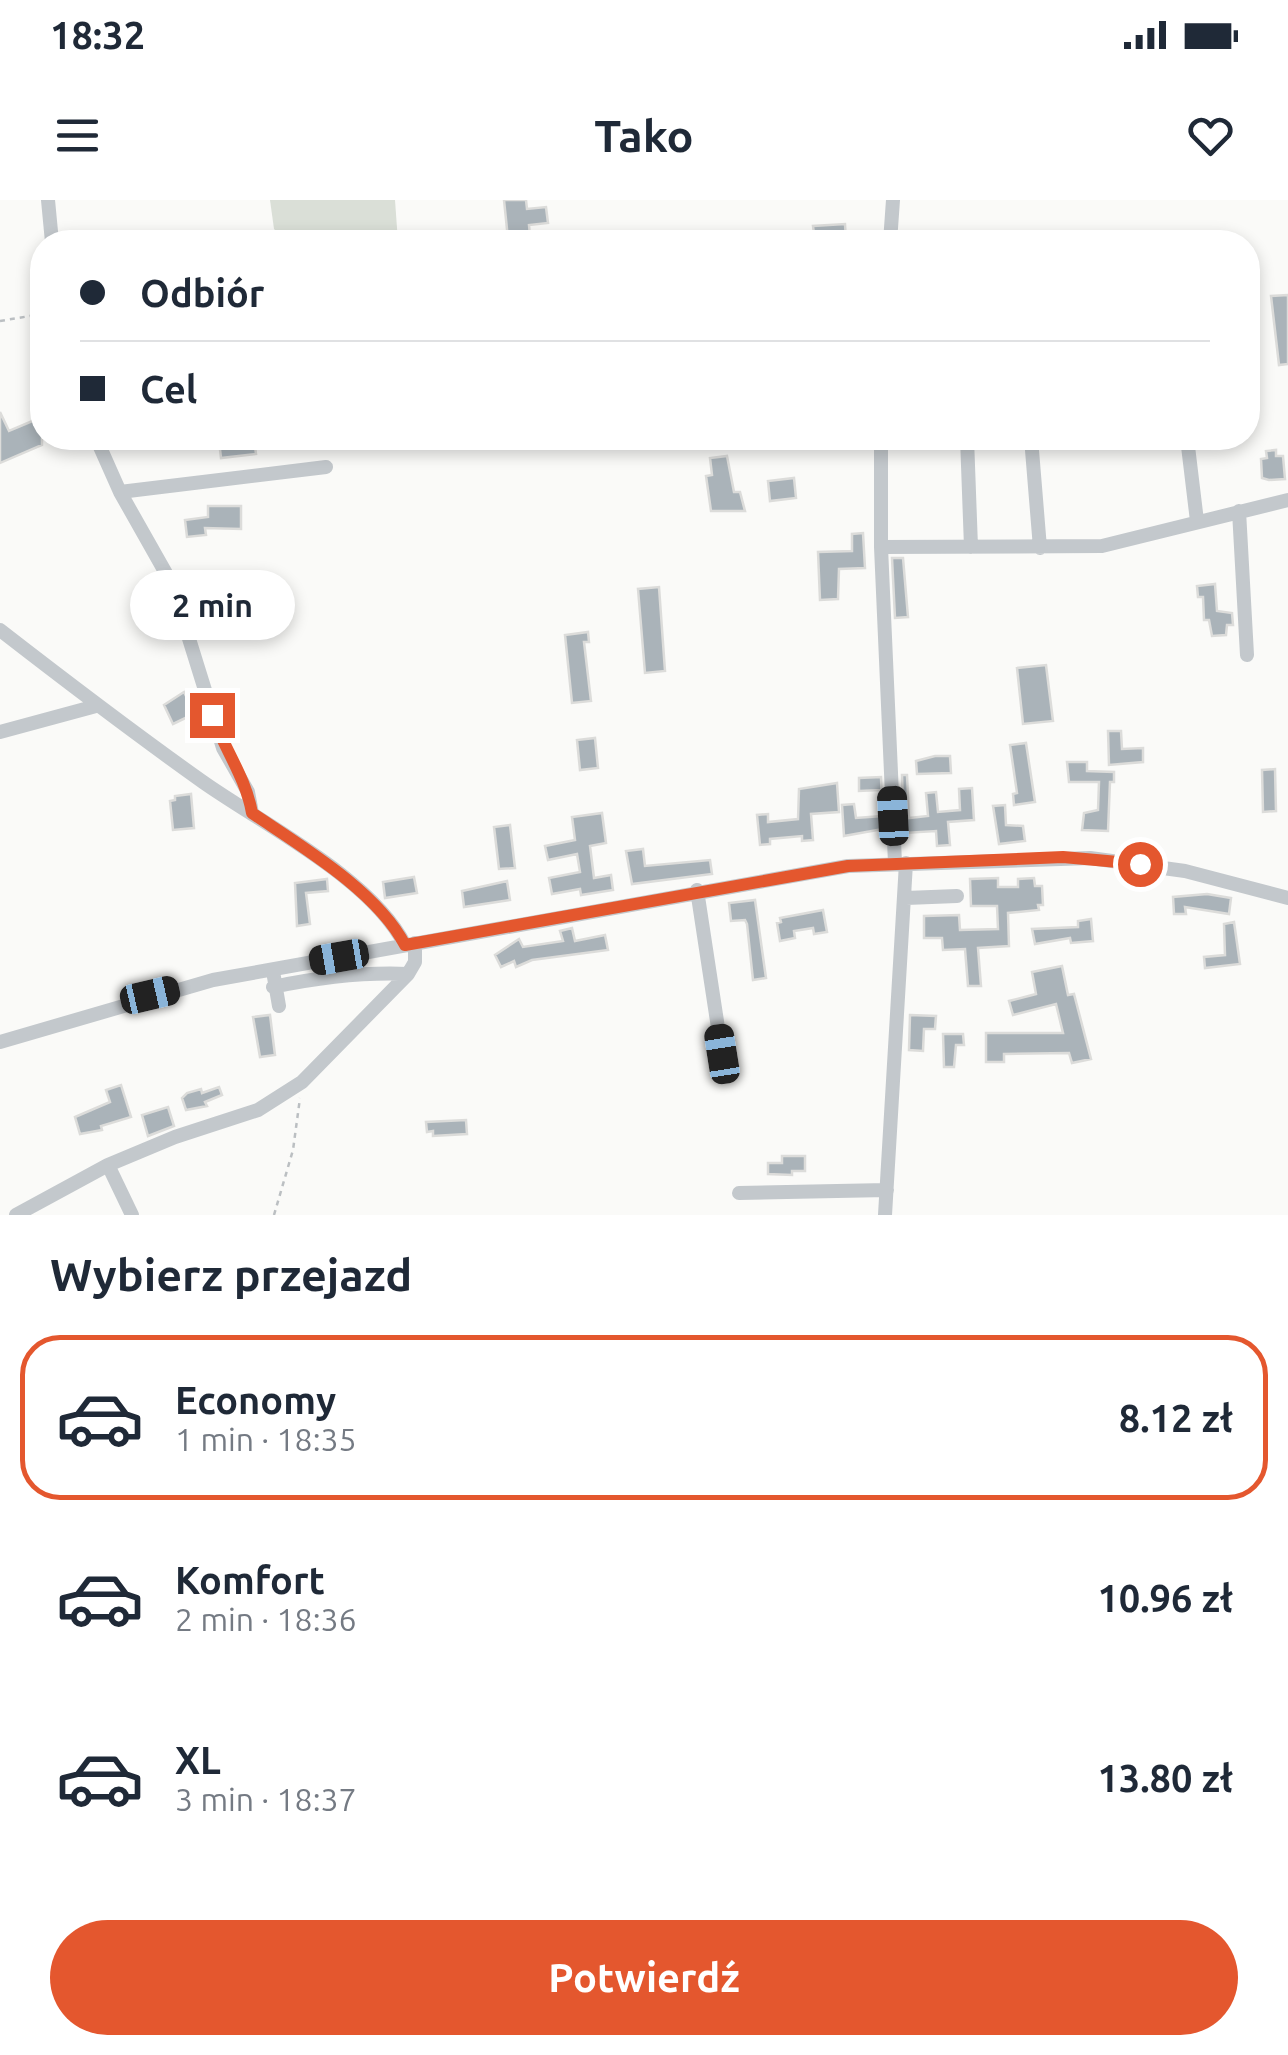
<!DOCTYPE html>
<html lang="pl">
<head>
<meta charset="utf-8">
<style>
  :root { --surface:#fff; --page:#f2f2f3; --text:#1f2937; --muted:#747a83; --line:#e0e1e3; --accent:#e4572e }
  body { margin:0; font-family:Ubuntu,sans-serif; background:var(--page); color:var(--text); height:100vh; display:flex; flex-direction:column; font-size:38px; white-space:nowrap }
  * { box-sizing:border-box; margin:0 }
  p { font-size:32px; color:var(--muted) }
  .icon { flex:none; width:55px; height:55px; fill:none; stroke:currentColor; stroke-width:2; stroke-linecap:round; stroke-linejoin:round }
  .map { position:relative; height:1015px; overflow:hidden }
  .sheet { display:flex; flex-direction:column; background:var(--surface); flex:1 }
  .sheet>* { flex:none }
  .hud { position:absolute; left:30px; top:30px; width:1230px; height:220px; border-radius:40px; box-shadow:0 5px 15px #0003; display:grid; align-content:center; height:220px; padding:0 50px; background:var(--surface) }
  .end { position:absolute; width:45px; height:45px; margin:-22px; border:12px solid #e4572e; background:#fff; box-shadow:0 0 0 5px #fff }
  .from { border-radius:50% }
  .bubble { position:absolute; height:70px; border-radius:35px; background:var(--surface); box-shadow:0 5px 15px #0003; font-size:32px; font-weight:700; line-height:70px; text-align:center }
  .car { position:absolute; width:30px; height:60px; margin:-30px -15px; border-radius:12px; box-shadow:0 0 8px 2px #0007; background:linear-gradient(#222 24%,#8ab4d8 0 40%,#222 0 76%,#8ab4d8 0 86%,#222 0) }
  .hud b { display:flex; align-items:center; gap:35px; height:95px; font-size:38px }
  .hud b+b { border-top:2px solid var(--line) }
  .hud i { width:25px; height:25px; background:var(--text) }
  ul { padding:0; list-style:none }
  li { display:flex; align-items:center; gap:30px; height:165px; margin:0 20px 15px; padding:0 30px; border:5px solid transparent; border-radius:40px }
  li div { flex:1 }
  li b { display:block; font-size:38px }
  li em { font-style:normal; font-weight:700 }
  li.current { border-color:var(--accent) }
  li>.icon { width:90px; height:90px; stroke-width:1.5 }
  h2 { padding:0 50px; font-size:45px; line-height:120px }
  .primary-button { display:flex; gap:20px; margin-top:auto; padding:20px 50px }
  .primary-button a { flex:1; height:115px; border-radius:60px; background:var(--accent); color:#fff; font-size:40px; font-weight:700; line-height:115px; text-align:center }
  .status { display:flex; justify-content:space-between; align-items:center; height:70px; padding:0 50px; background:var(--surface); direction:ltr }
  .status svg { height:28px; fill:currentColor }
  header { display:flex; justify-content:space-between; align-items:center; height:130px; padding:0 50px; background:var(--surface); font-size:45px; font-weight:700 }
  .map>svg:first-child { display:block }
  .green { fill:#dadfd7 }
  .building { fill:#aab3b9; stroke:#dcdcda; stroke-width:2.5 }
  .lines { fill:none; stroke-linecap:round; stroke-linejoin:round }
  .path { stroke:#bbbfc2; stroke-width:2.5; stroke-dasharray:5 5; stroke-linecap:butt }
  .minor { stroke:#c3c8cc; stroke-width:14 }
  .route { stroke:#e4572e; stroke-width:12 }
</style>
</head>
<body>
<div class="status"><b>18:32</b><svg viewBox="0 0 49 12"><path d="M0 12V9h3v3zM5 12V6h3v6zM10 12V3h3v9zM15 12V0h3v12zM26 1h20v11H26zM47 4h2v5h-2z"/></svg></div>
<header><svg class="icon" aria-label="menu" viewBox="0 0 24 24"><path d="M4 6h16M4 12h16M4 18h16"/></svg>Tako<svg class="icon" aria-label="heart" viewBox="0 0 24 24"><path d="M12 20l-8-8c-3-5 5-10 8-4 3-6 11-1 8 4z"/></svg></header>
<div class="map">
<svg width="1288" height="1015" viewBox="0 0 1288 1015">
  <rect width="100%" height="100%" fill="#fafaf8"/>
  <!-- green -->
  <path class="green" d="M270 0H395L398 42H287L274 29Z"/>
  <!-- building -->
  <path class="building" d="M504 0H526L527 9 546 7 548 23 529 25 530 36 508 39Z
    M845 24 846 42H815L813 26Z
    M1288 95V164L1279 165 1271 96Z
    M0 212 9 231 42 217V245L0 263Z
    M254 238 256 254 221 258 219 241Z
    M1276 250V256H1283L1285 279 1269 280 1262 278 1261 259 1267 258 1266 251Z
    M727 256 734 292H740L745 311H711L706 276 712 275 710 258Z
    M794 278 796 298 770 301 768 281Z
    M208 306H241V329L205 328 206 335 187 337 185 320 208 317Z
    M863 333 865 368 839 369 838 399 820 400 818 352 852 351V334Z
    M892 358H903L908 417 895 418Z
    M1215 384 1217 411 1232 413 1233 425H1227L1226 435 1212 436 1209 420H1204L1203 397H1198L1197 386Z
    M659 387 665 471 645 473 638 389Z
    M588 432 589 442H584L591 501 572 503 565 435Z
    M1046 465 1053 521 1023 524 1017 468Z
    M184 492 187 498 194 494 200 511 173 524 164 505Z
    M1108 531H1121L1122 549 1143 548V562L1109 565Z
    M595 538 598 568 580 570 577 540Z
    M1026 543 1035 602 1014 605 1013 594 1017 593 1010 545Z
    M935 556H950L951 573 917 574 916 561Z
    M1067 562H1087V571L1114 572V582H1110L1108 631 1082 630 1084 613 1098 610 1099 582H1069Z
    M1275 569 1276 611 1263 612 1262 570Z
    M902 575H907L909 618 928 616 926 593 936 592 938 612 960 610 959 589 972 588 974 620 948 622 950 645 937 646 936 631 904 633Z
    M881 577 883 629 844 636 842 605 854 604 856 618 882 616 881 590 859 591V578Z
    M837 583 839 612 811 614 813 640 802 641V636L770 639V644L760 645 757 615 768 614V622L798 619 799 589Z
    M191 594 194 628 173 630 170 601 175 600V596Z
    M1005 605 1006 625 1023 626 1025 641 999 644 993 606Z
    M602 613 606 643 590 646 594 678 611 675 613 690 581 695 580 689 552 694 549 678 580 672 577 654 548 660 545 646 575 640 572 617Z
    M510 625 515 668 499 669 494 627Z
    M643 649 645 666 710 660 712 674 632 684 626 651Z
    M414 677 417 693 385 698 383 682Z
    M998 678V687H1018V679L1034 678 1035 686H1042L1043 705H1038L1039 710 1008 713 1009 746 978 748 981 786H968L965 749 943 750 942 738H924V716L959 715 960 730 998 729 997 706H971L970 679Z
    M327 679 328 691 306 693 310 724 297 726 295 683Z
    M507 681 510 700 464 707 462 691Z
    M1207 694 1231 698 1229 714 1185 707 1186 714H1174L1173 697Z
    M755 700 766 778 753 780 747 724 745 720 731 721 729 703Z
    M823 710 827 732 814 734 813 728 794 731 795 738 780 741 777 723 781 722 780 718Z
    M1091 719 1093 741 1071 743 1070 738 1035 744 1032 729 1078 727V721Z
    M1234 722 1240 764 1205 768 1204 757 1225 755 1224 724Z
    M572 728 575 741 605 735 608 750 532 760 516 767 514 761 501 767 495 755 519 739 523 747 563 741 560 731Z
    M1062 766 1068 795 1074 794 1091 859 1072 863 1069 853 1004 854V862H986V833H1063L1056 804 1013 815 1009 801 1036 794 1032 772Z
    M270 815 275 855 260 857 253 817Z
    M910 815 936 816 935 829H924L923 851 909 850Z
    M943 834H963L964 845H956L954 867H944Z
    M121 885 131 917 101 926 102 930 80 934 75 917 110 902 106 890Z
    M219 887 222 895 205 902 207 906 186 910 182 898 187 893 201 889 202 893Z
    M168 907 174 926 148 936 142 915Z
    M466 920 467 934 433 936V931L427 932 426 922Z
    M782 956H805V971H792V975L768 974V963H782Z"/>
  <g class="lines">
    <!-- path -->
    <path class="path" d="M0 121 42 114
      M274 1015 293 950 300 898"/>
    <!-- minor -->
    <path class="minor" d="M48 0 52 42
      M1165 40V42
      M890 42 893 0
      M96 238 120 292 172 384 223 548 248 592 252 613
      M881 238V347L895 663
      M967 238 971 347
      M1031 238 1040 348
      M1187 238 1197 321
      M120 292 326 267
      M1239 311 1247 455
      M881 347 1102 346 1288 300
      M0 430C67 482 134 533 203 582 264 625 371 678 405 745
      M0 532 96 506
      M697 690 722 854
      M906 698 957 696
      M274 777 279 806
      M273 787C316 778 363 772 408 774
      M0 842 213 780 848 666 1090 658 1185 671 1288 698
      M108 965 132 1015
      M739 993 887 990
      M16 1015 108 965 175 937 258 910 302 882 408 774 415 762V743
      M885 1015 906 663"/>
  </g>
  <g class="lines">
    <!-- route -->
    <path class="route" d="M212 515C224 548 246 578 252 613 301 646 377 691 405 745L848 666 1063 657 1140 664"/>
  </g>
</svg>
<i class="end from" style="left:1140px;top:664px"></i>
<i class="end" style="left:212px;top:515px"></i>
<div class="bubble" style="left:130px;top:370px;width:165px">2 min</div>
<i class="car" style="left:893px;top:616px;rotate:357deg"></i>
<i class="car" style="left:339px;top:757px;rotate:260deg"></i>
<i class="car" style="left:150px;top:795px;rotate:77deg"></i>
<i class="car" style="left:722px;top:854px;rotate:351deg"></i>
<div class="hud">
<b><i class="from"></i>Odbiór</b>
<b><i></i>Cel</b>
</div>
</div>
<section class="sheet">
<h2>Wybierz przejazd</h2>
<ul>
<li class="current"><svg class="icon" aria-label="car" viewBox="0 0 24 24"><path d="M5 17H2v-5l4-1 3-4h7l3 4 3 1v5h-3M9 17h6M6 11h13"/><circle cx="7" cy="17" r="2"/><circle cx="17" cy="17" r="2"/></svg><div><b>Economy</b><p>1 min · 18:35</p></div><em>8.12 zł</em></li>
<li><svg class="icon" aria-label="car" viewBox="0 0 24 24"><path d="M5 17H2v-5l4-1 3-4h7l3 4 3 1v5h-3M9 17h6M6 11h13"/><circle cx="7" cy="17" r="2"/><circle cx="17" cy="17" r="2"/></svg><div><b>Komfort</b><p>2 min · 18:36</p></div><em>10.96 zł</em></li>
<li><svg class="icon" aria-label="car" viewBox="0 0 24 24"><path d="M5 17H2v-5l4-1 3-4h7l3 4 3 1v5h-3M9 17h6M6 11h13"/><circle cx="7" cy="17" r="2"/><circle cx="17" cy="17" r="2"/></svg><div><b>XL</b><p>3 min · 18:37</p></div><em>13.80 zł</em></li>
</ul>
<div class="primary-button"><a>Potwierdź</a></div>
</section>
</body>
</html>
